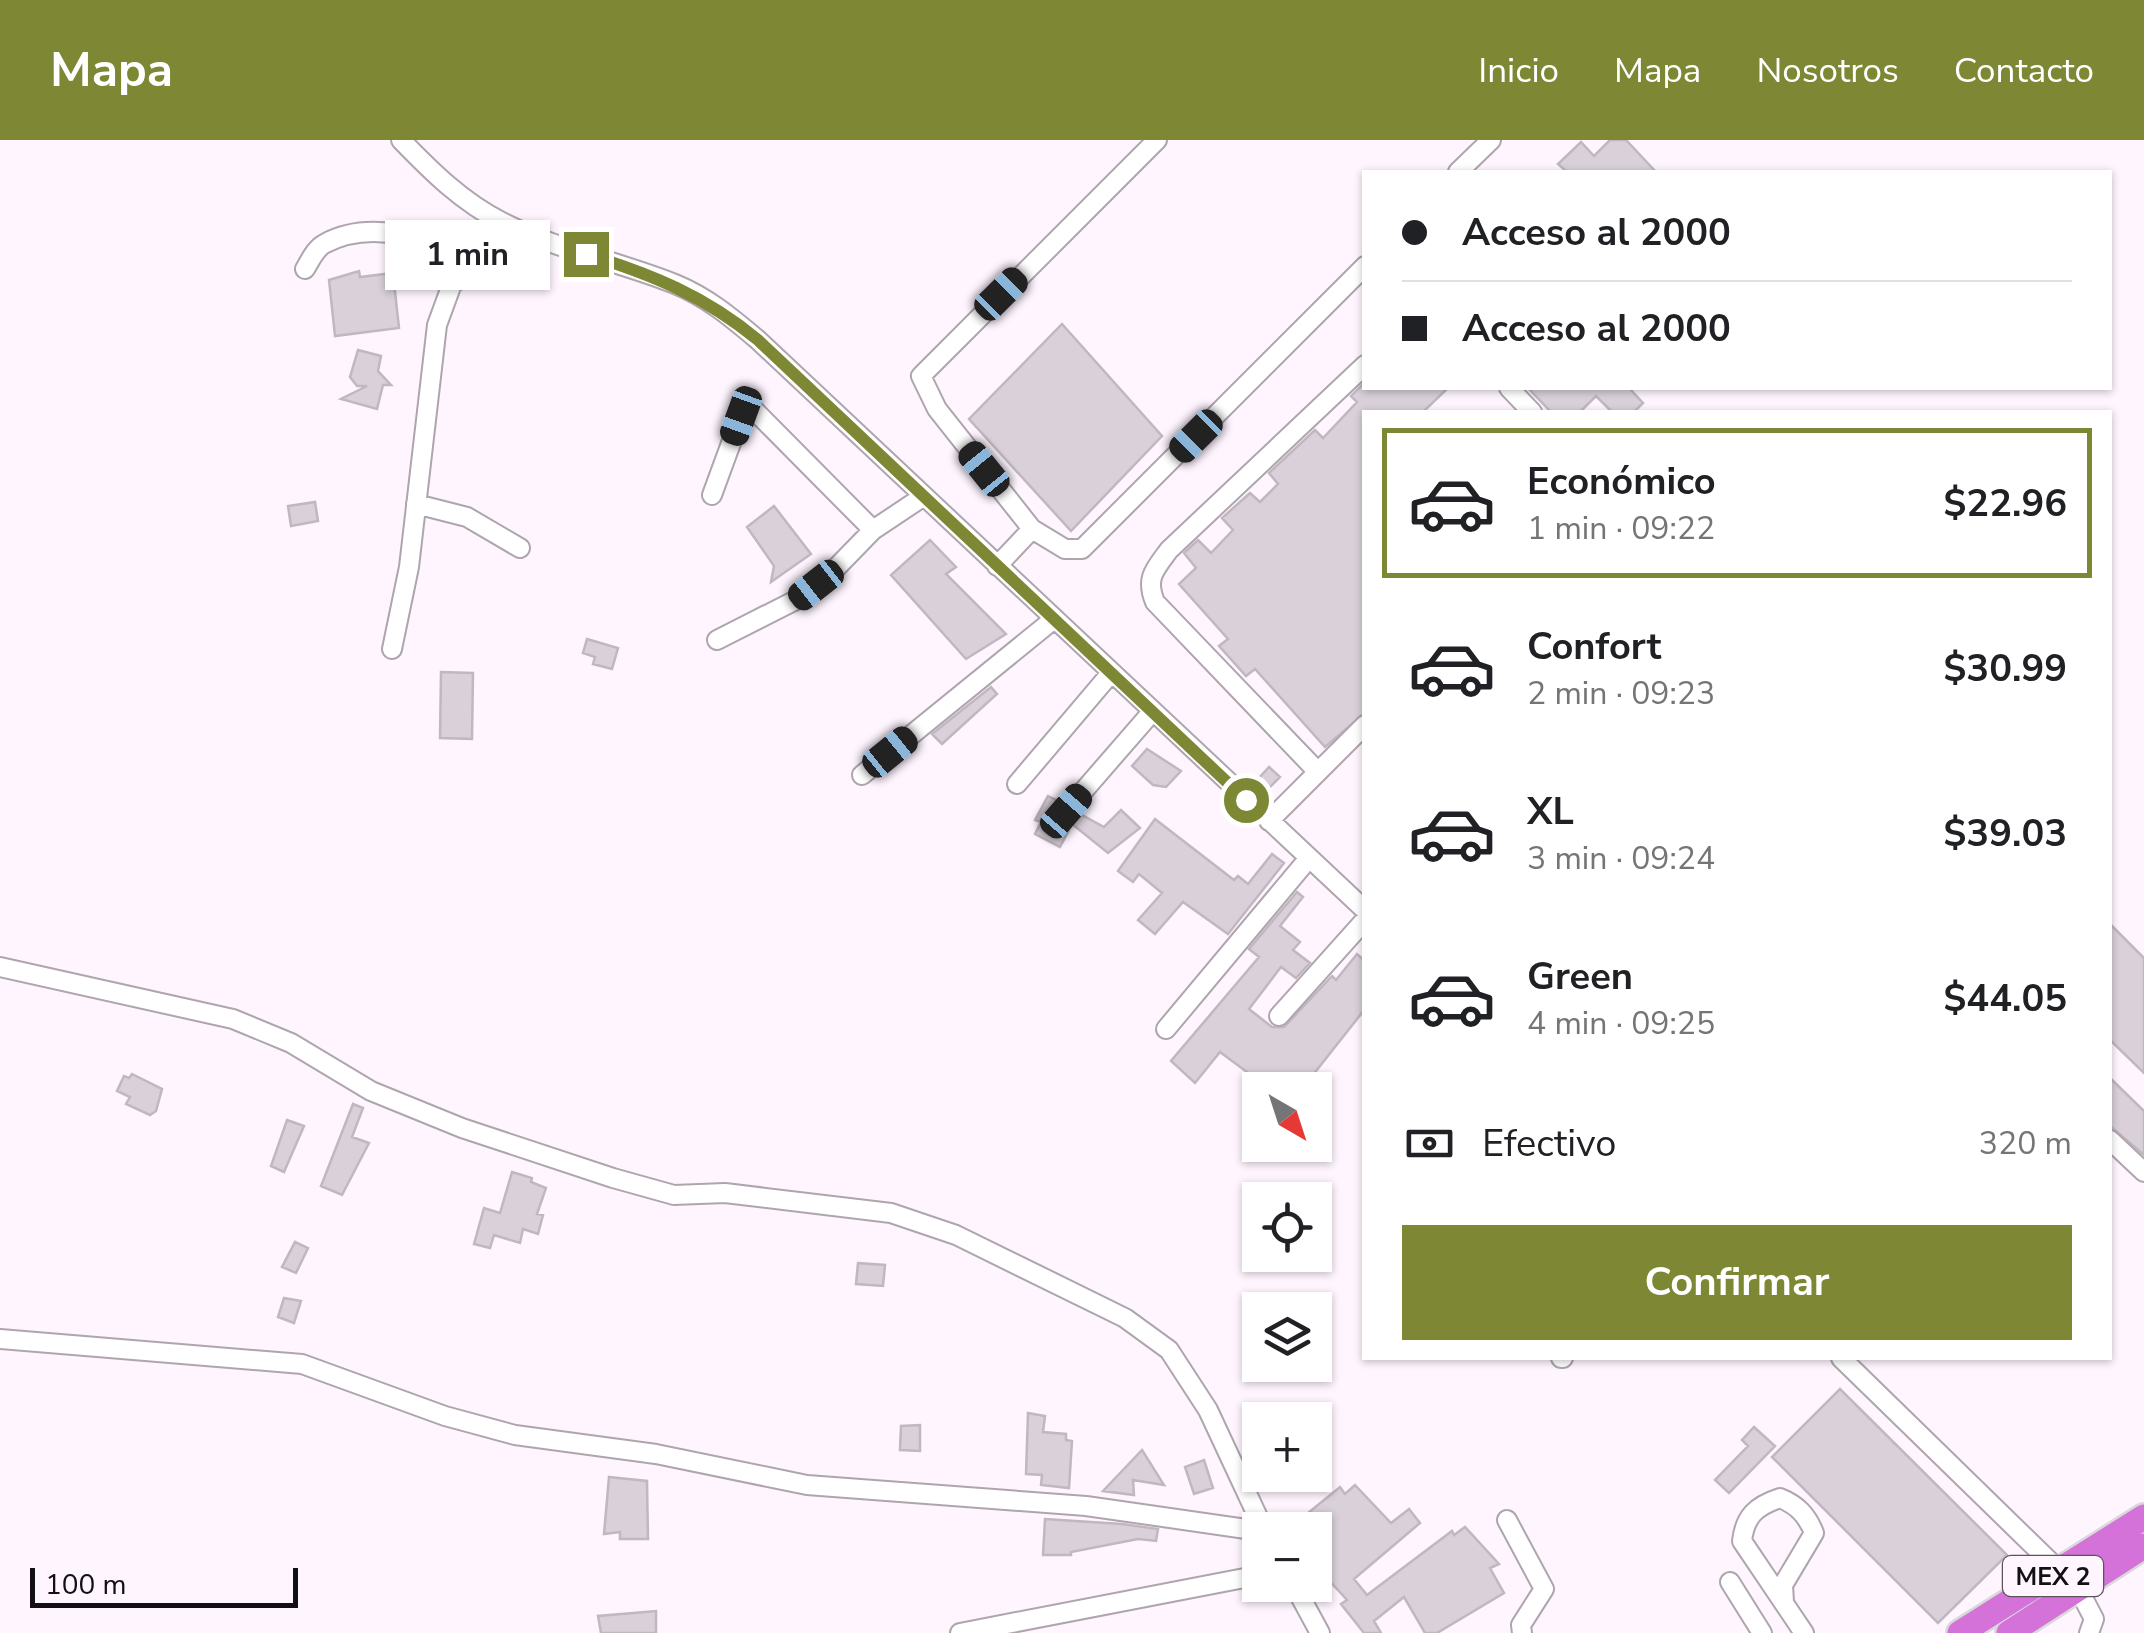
<!DOCTYPE html>
<html lang="es">
<head>
<meta charset="utf-8">
<style>
  :root { --surface:#fff; --page:#f6f6f6; --text:#202124; --muted:#757577; --line:#e0e0e0; --accent:#7d8734 }
  body { margin:0; font-family:"Nunito Sans",sans-serif; background:var(--page); color:var(--text); height:100vh; display:flex; flex-direction:column; font-size:38px; white-space:nowrap }
  * { box-sizing:border-box; margin:0 }
  p { font-size:32px; color:var(--muted) }
  .icon { flex:none; width:55px; height:55px; fill:none; stroke:currentColor; stroke-width:2; stroke-linecap:round; stroke-linejoin:round }
  .map { position:relative; flex:1; overflow:hidden }
  .panel { position:absolute; left:1362px; top:270px; width:750px; height:950px; display:flex; flex-direction:column; background:var(--surface); border-radius:0px; box-shadow:0 2px 8px #0004 }
  .panel>* { flex:none }
  .top-card { position:absolute; left:1362px; top:30px; width:750px; height:220px; border-radius:0px; box-shadow:0 2px 8px #0004; display:grid; align-content:center; height:220px; padding:0 40px; background:var(--surface) }
  .needle { width:65px; rotate:141deg }
  .buttons { position:absolute; left:1242px; top:932px; display:grid; gap:20px }
  .buttons a { display:grid; place-items:center; width:90px; height:90px; border-radius:0px; background:var(--surface); box-shadow:0 2px 8px #0004; font-size:50px }
  .scale { position:absolute; left:30px; bottom:25px; width:268px; box-sizing:border-box; padding-left:10px; border:5px solid #131013; border-top:0; font-size:28px; line-height:35px; white-space:nowrap; color:#131013; -webkit-text-stroke:8px #fff5ff; paint-order:stroke }
  .end { position:absolute; width:45px; height:45px; margin:-22px; border:12px solid #7d8734; background:#fff; box-shadow:0 0 0 5px #fff }
  .from { border-radius:50% }
  .bubble { position:absolute; height:70px; border-radius:0px; background:var(--surface); box-shadow:0 2px 8px #0004; font-size:32px; font-weight:700; line-height:70px; text-align:center }
  .car { position:absolute; width:30px; height:60px; margin:-30px -15px; border-radius:12px; box-shadow:0 0 8px 2px #0007; background:linear-gradient(#222 24%,#8ab4d8 0 40%,#222 0 76%,#8ab4d8 0 86%,#222 0) }
  .top-card b { display:flex; align-items:center; gap:35px; height:95px; font-size:38px }
  .top-card b+b { border-top:2px solid var(--line) }
  .top-card i { width:25px; height:25px; background:var(--text) }
  ul { padding:18px 0 0; list-style:none }
  li { display:flex; align-items:center; gap:30px; height:150px; margin:0 20px 15px; padding:0 20px; border:5px solid transparent; border-radius:0px }
  li div { flex:1 }
  li b { display:block; font-size:38px }
  li em { font-style:normal; font-weight:700 }
  li.active { border-color:var(--accent) }
  li>.icon { width:90px; height:90px; stroke-width:1.5 }
  .pay { display:flex; align-items:center; gap:25px; height:110px; padding:0 40px; font-size:38px }
  .pay p { margin-inline-start:auto }
  .action { display:flex; gap:20px; margin-top:auto; padding:20px 40px }
  .action a { flex:1; height:115px; border-radius:0px; background:var(--accent); color:#fff; font-size:40px; font-weight:700; line-height:115px; text-align:center }
  header { display:flex; align-items:center; gap:60px; box-sizing:border-box; height:140px; padding:0 50px; background:var(--accent); color:#fff }
  header strong { font-size:48px }
  nav { display:flex; gap:55px; margin-inline-start:auto; font-size:35px }
  .map>svg:first-child { display:block }
  .building { fill:#d9d0d9; stroke:#c0b7c0; stroke-width:2.5 }
  .lines { fill:none; stroke-linecap:round; stroke-linejoin:round }
  .minor-casing { stroke:#aea5ae; stroke-width:22 }
  .highway-casing { stroke:#d9d9d9; stroke-width:30 }
  .minor { stroke:#fff; stroke-width:18 }
  .highway { stroke:#d472d9; stroke-width:25 }
  .route { stroke:#7d8734; stroke-width:12 }
  .labels { text-anchor:middle; stroke-width:9; stroke-linejoin:round; paint-order:stroke }
  .shield { fill:#fff5ff; stroke:#5a555a; stroke-width:2.5 }
  .shield-label { font-size:25px; font-weight:bold; fill:#131013 }
</style>
</head>
<body>
<header>
<strong>Mapa</strong>
<nav><a>Inicio</a><a>Mapa</a><a>Nosotros</a><a>Contacto</a></nav>
</header>
<div class="map">
<svg width="2144" height="1493" viewBox="0 0 2144 1493">
  <rect width="100%" height="100%" fill="#fff5ff"/>
  <!-- building -->
  <path class="building" d="M1610 0H1626L1656 32H1567L1558 24 1581 2 1594 16Z
    M359 131 360 137 393 133 399 188 335 196 329 140Z
    M1062 184 1162 296 1071 391 969 279Z
    M358 210 381 216 378 231 391 245H383L377 269 341 259 367 246H357L350 237Z
    M1365 242V248H1448L1423 272H1365V573L1325 607 1255 529 1246 536 1219 506 1228 499 1179 444 1196 428 1184 413 1198 400 1211 413 1233 390 1222 378 1250 353 1260 362 1278 344 1269 333 1315 290 1323 298 1357 262 1351 256Z
    M1528 248H1629L1643 263 1634 272H1612L1596 256 1580 272H1551Z
    M315 362 318 381 291 386 288 366Z
    M774 366 811 414 771 442 774 426 747 387Z
    M930 400 956 427 946 434 1006 494 966 519 891 435Z
    M587 499 618 508 612 529 593 524 595 517 583 513Z
    M441 532 473 533 472 599 440 598Z
    M991 547 997 554 942 604 932 594Z
    M1147 609 1181 631 1166 647 1153 645 1132 626Z
    M1269 627 1280 637 1268 649 1258 639Z
    M1048 656 1058 661 1054 674 1063 683 1080 674 1104 687 1121 670 1140 688 1108 713 1072 684 1060 707 1035 694 1041 682 1035 680Z
    M1155 679 1234 740 1238 736 1248 744 1272 714 1284 723 1228 794 1183 762 1155 794 1138 780 1162 753 1139 734 1133 742 1118 731Z
    M1297 752 1303 757 1280 786 1300 802 1293 810 1310 823 1296 838 1281 827 1249 869 1272 887H1284L1332 836 1336 840 1357 814 1365 821V869L1301 950H1271L1220 912 1195 943 1171 921 1259 817 1249 809Z
    M2110 784 2144 818V933L2110 900Z
    M132 934 162 949 156 971 150 975 126 964 130 957 117 951 124 936 129 938Z
    M2110 938 2144 971V1015L2110 986Z
    M353 964 363 968 352 997 369 1003 342 1055 321 1046Z
    M287 980 304 986 284 1032 271 1026Z
    M512 1032 532 1038 531 1042 546 1048 537 1074 543 1075 538 1094 523 1089 520 1103 494 1095 490 1108 474 1104 484 1068 500 1073Z
    M295 1102 308 1108 296 1133 282 1127Z
    M858 1123 885 1125 883 1146 856 1144Z
    M284 1158 301 1161 294 1183 278 1177Z
    M1840 1249 2007 1415 1938 1483 1772 1317Z
    M1028 1273 1045 1276 1043 1292 1066 1294V1300L1072 1301 1069 1348 1041 1345 1042 1335 1026 1334Z
    M920 1285V1311L900 1310 901 1286Z
    M1754 1287 1775 1306 1729 1353 1715 1340 1748 1306 1742 1300Z
    M1142 1310 1164 1345 1133 1340 1134 1355 1103 1351Z
    M1204 1320 1213 1348 1194 1354 1185 1327Z
    M609 1337 647 1341 648 1399H620V1392L604 1394Z
    M1355 1345 1391 1383 1409 1369 1420 1383 1354 1439 1367 1455 1452 1391 1454 1395 1465 1387 1499 1424 1490 1428 1504 1453 1437 1493H1425L1404 1457 1374 1481 1381 1493H1364L1341 1464 1347 1460 1315 1425V1390H1287L1340 1347 1345 1354Z
    M1045 1379 1122 1384 1158 1389 1156 1401 1138 1399 1071 1412V1415H1043Z
    M656 1471V1493H601L598 1476Z"/>
  <g class="lines">
    <defs>
      <path id="minor" d="M401 0C431 31 462 62 502 82 557 110 618 121 675 144 707 157 732 178 758 200L1365 770
        M1458 32 1491 0
        M305 129C310 121 315 109 324 104 369 79 437 96 473 129
        M1509 248 1532 272
        M712 355 741 276 751 267 873 390
        M416 364 467 377 520 408
        M1032 389 937 269 921 236 1157 0
        M997 426 1032 389 1065 409H1082L1365 126
        M717 500 796 460 835 429 873 390 924 356
        M392 509 409 427 437 185 452 144 531 94
        M1318 632 1155 462C1145 438 1155 429 1169 410L1365 225
        M862 635 1054 479
        M1017 644 1111 533
        M1066 671 1152 572
        M1269 681 1365 585
        M0 827 233 879 291 903 371 951 462 988 613 1038 674 1055 725 1053 891 1073 956 1095 1125 1178 1169 1210 1208 1270 1264 1390
        M1279 876 1365 780
        M1166 889 1309 718
        M2110 1000 2144 1032
        M0 1199 302 1224 445 1276 515 1295 656 1314 807 1345 1086 1366 1260 1391
        M1561 1218H1563
        M1841 1218 2079 1450 2094 1479 2089 1493
        M1507 1380 1544 1449 1521 1485 1522 1493
        M1730 1442 1762 1493
        M1294 1445 1320 1493
        M1784 1462 1783 1445 1814 1393C1807 1375 1797 1365 1780 1358 1756 1366 1745 1376 1742 1401L1804 1493
        M960 1493 1260 1435"/>
      <path id="highway" d="M1960 1493 2144 1377
        M2009 1493 2144 1406"/>
    </defs>
    <!-- minor casing -->
    <use href="#minor" class="minor-casing"/>
    <!-- highway casing -->
    <use href="#highway" class="highway-casing"/>
    <!-- minor -->
    <use href="#minor" class="minor"/>
    <!-- highway -->
    <use href="#highway" class="highway"/>
  </g>
  <g class="lines">
    <!-- route -->
    <path class="route" d="M586 114C651 134 705 156 758 200L1246 660"/>
  </g>
  <g class="labels">
    <!-- shield labels -->
    <rect class="shield" x="2003" y="1416" width="100" height="40" rx="8"/>
    <g class="shield-label">
      <text x="2053" y="1445">MEX 2</text>
    </g>
  </g>
</svg>
<div class="buttons">
<a><svg class="needle" viewBox="-14 -14 28 28"><path d="M0-13l5 13h-10z" fill="#e53935"/><path d="M0 13l5-13h-10z" fill="#757577"/></svg></a>
<a><svg class="icon" aria-label="locate" viewBox="0 0 24 24"><circle cx="12" cy="12" r="6"/><path d="M12 2v4M12 18v4M2 12h4M18 12h4"/></svg></a>
<a><svg class="icon" aria-label="layers" viewBox="0 0 24 24"><path d="M12 4l9 5-9 5-9-5zM3 14l9 5 9-5"/></svg></a>
<a>+</a>
<a>−</a>
</div>
<div class="scale">100 m</div>
<i class="end from" style="left:1246px;top:660px"></i>
<i class="end" style="left:586px;top:114px"></i>
<div class="bubble" style="left:385px;top:80px;width:165px">1 min</div>
<i class="car" style="left:1001px;top:154px;rotate:45deg"></i>
<i class="car" style="left:741px;top:276px;rotate:200deg"></i>
<i class="car" style="left:1196px;top:296px;rotate:225deg"></i>
<i class="car" style="left:984px;top:329px;rotate:321deg"></i>
<i class="car" style="left:816px;top:445px;rotate:232deg"></i>
<i class="car" style="left:890px;top:612px;rotate:51deg"></i>
<i class="car" style="left:1066px;top:671px;rotate:41deg"></i>
<div class="top-card">
<b><i class="from"></i>Acceso al 2000</b>
<b><i></i>Acceso al 2000</b>
</div>
<section class="panel">
<ul>
<li class="active"><svg class="icon" aria-label="car" viewBox="0 0 24 24"><path d="M5 17H2v-5l4-1 3-4h7l3 4 3 1v5h-3M9 17h6M6 11h13"/><circle cx="7" cy="17" r="2"/><circle cx="17" cy="17" r="2"/></svg><div><b>Económico</b><p>1 min · 09:22</p></div><em>$22.96</em></li>
<li><svg class="icon" aria-label="car" viewBox="0 0 24 24"><path d="M5 17H2v-5l4-1 3-4h7l3 4 3 1v5h-3M9 17h6M6 11h13"/><circle cx="7" cy="17" r="2"/><circle cx="17" cy="17" r="2"/></svg><div><b>Confort</b><p>2 min · 09:23</p></div><em>$30.99</em></li>
<li><svg class="icon" aria-label="car" viewBox="0 0 24 24"><path d="M5 17H2v-5l4-1 3-4h7l3 4 3 1v5h-3M9 17h6M6 11h13"/><circle cx="7" cy="17" r="2"/><circle cx="17" cy="17" r="2"/></svg><div><b>XL</b><p>3 min · 09:24</p></div><em>$39.03</em></li>
<li><svg class="icon" aria-label="car" viewBox="0 0 24 24"><path d="M5 17H2v-5l4-1 3-4h7l3 4 3 1v5h-3M9 17h6M6 11h13"/><circle cx="7" cy="17" r="2"/><circle cx="17" cy="17" r="2"/></svg><div><b>Green</b><p>4 min · 09:25</p></div><em>$44.05</em></li>
</ul>
<div class="pay"><svg class="icon" aria-label="cash" viewBox="0 0 24 24"><path d="M3 7h18v10H3z"/><circle cx="12" cy="12" r="2"/></svg>Efectivo<p>320 m</p></div>
<div class="action"><a>Confirmar</a></div>
</section>
</div>
</body>
</html>
